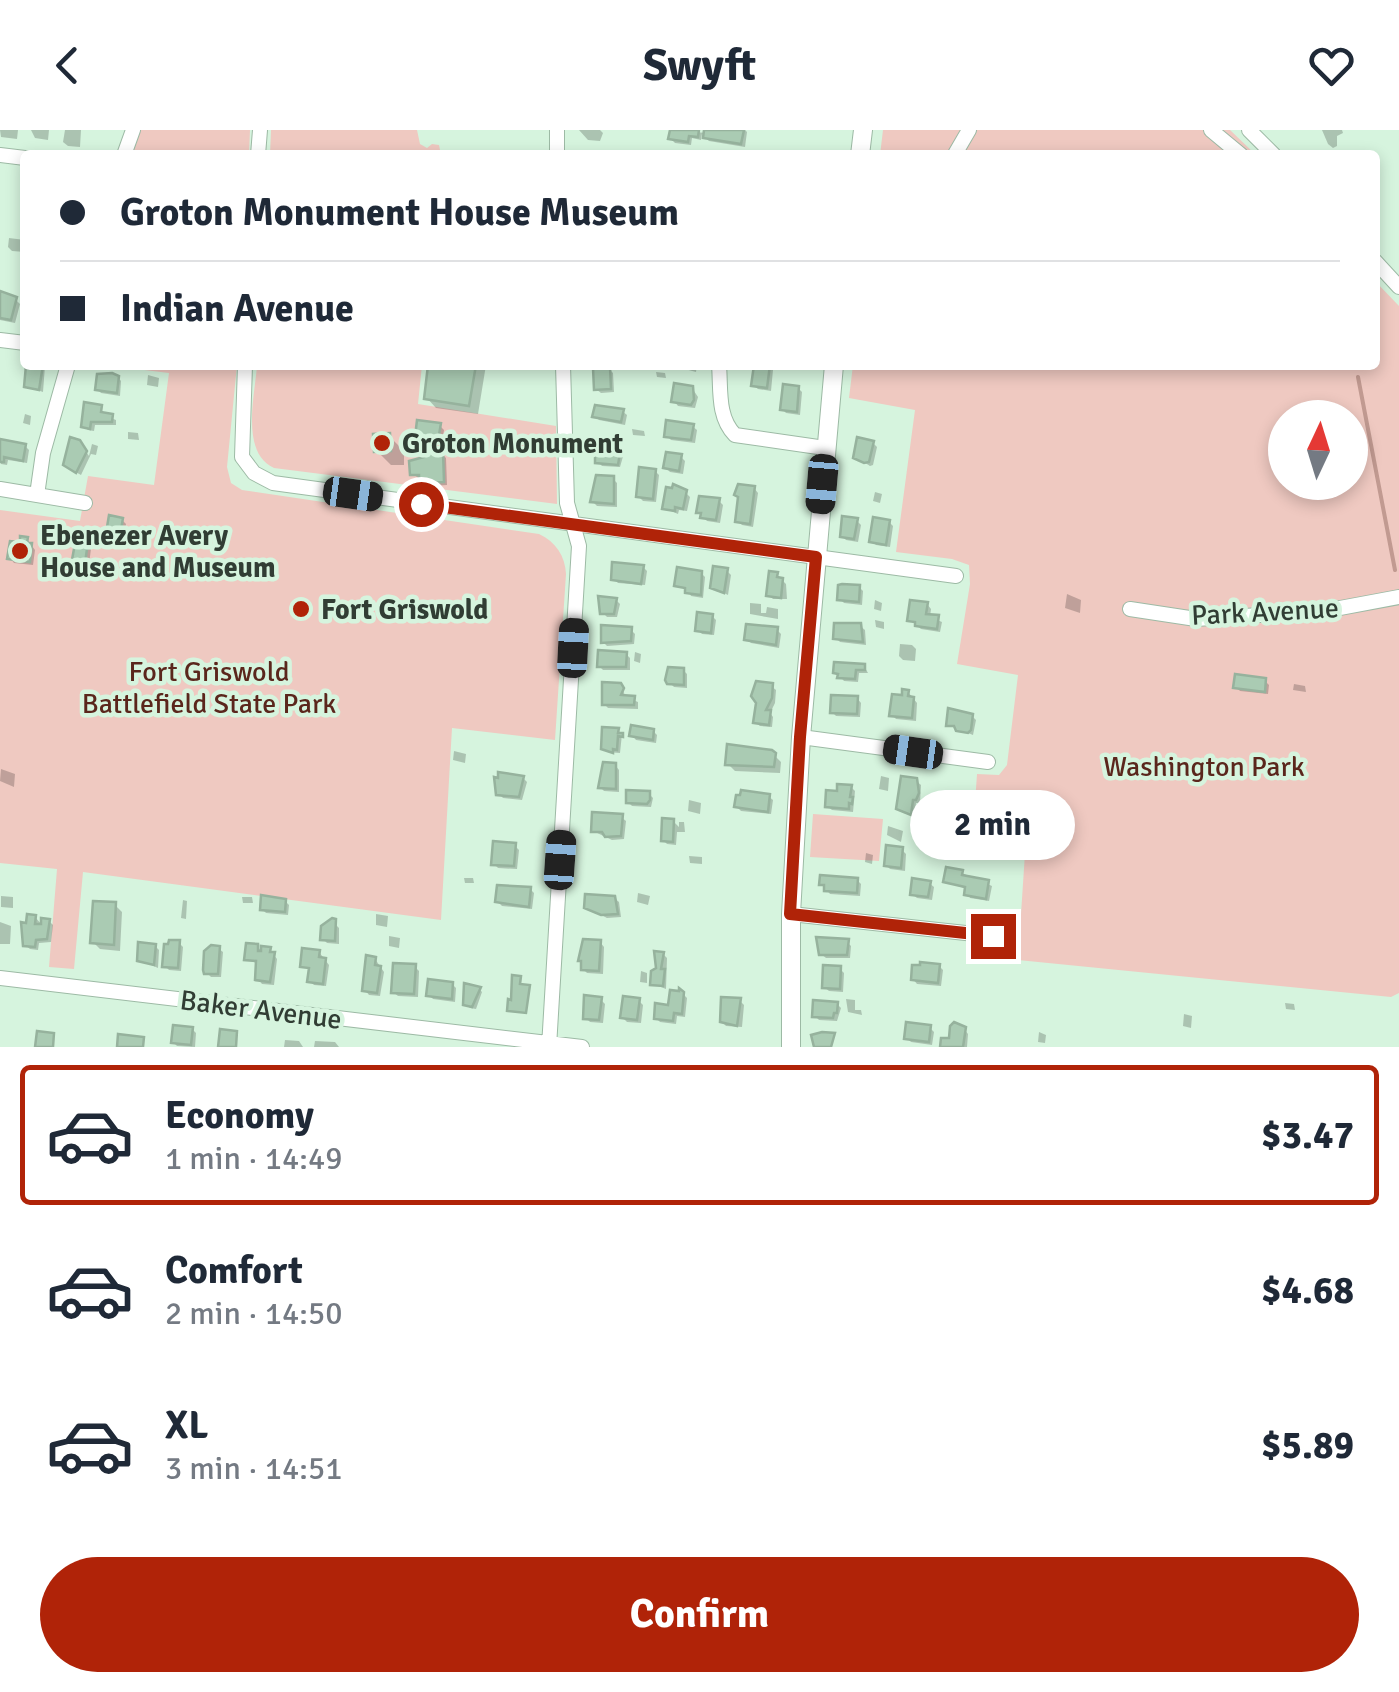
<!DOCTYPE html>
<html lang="en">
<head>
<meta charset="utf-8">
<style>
  :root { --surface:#fff; --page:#f6f6f7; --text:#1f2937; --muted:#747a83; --line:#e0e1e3; --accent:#b02308 }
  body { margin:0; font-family:Signika,sans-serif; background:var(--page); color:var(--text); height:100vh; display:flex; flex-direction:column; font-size:38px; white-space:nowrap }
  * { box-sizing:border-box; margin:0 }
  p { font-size:32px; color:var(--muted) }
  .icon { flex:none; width:55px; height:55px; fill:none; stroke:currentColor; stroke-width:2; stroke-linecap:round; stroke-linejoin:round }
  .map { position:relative; height:917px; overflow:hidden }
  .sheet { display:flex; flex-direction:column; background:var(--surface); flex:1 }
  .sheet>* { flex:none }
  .hud { position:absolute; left:20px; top:20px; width:1360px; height:220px; border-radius:10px; box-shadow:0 5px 15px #0003; display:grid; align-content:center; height:220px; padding:0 40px; background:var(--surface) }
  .needle { width:65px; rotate:4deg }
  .controls { position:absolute; left:1268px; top:270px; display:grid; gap:20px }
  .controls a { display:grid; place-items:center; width:100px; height:100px; border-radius:50%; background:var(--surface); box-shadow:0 5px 15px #0003; font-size:50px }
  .end { position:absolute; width:45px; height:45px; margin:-22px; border:12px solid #b02308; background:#fff; box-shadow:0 0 0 5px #fff }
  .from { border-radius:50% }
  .bubble { position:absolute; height:70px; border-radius:35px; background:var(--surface); box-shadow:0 5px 15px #0003; font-size:32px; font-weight:700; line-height:70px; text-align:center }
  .car { position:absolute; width:30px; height:60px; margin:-30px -15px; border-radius:12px; box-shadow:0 0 8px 2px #0007; background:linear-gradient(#222 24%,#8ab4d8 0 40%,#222 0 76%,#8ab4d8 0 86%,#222 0) }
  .hud b { display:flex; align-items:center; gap:35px; height:95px; font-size:38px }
  .hud b+b { border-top:2px solid var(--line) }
  .hud i { width:25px; height:25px; background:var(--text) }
  ul { padding:18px 0 0; list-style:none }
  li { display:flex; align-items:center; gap:30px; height:140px; margin:0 20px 15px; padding:0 20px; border:5px solid transparent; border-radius:10px }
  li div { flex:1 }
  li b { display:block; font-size:38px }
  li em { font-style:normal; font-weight:700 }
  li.current { border-color:var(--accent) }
  li>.icon { width:90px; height:90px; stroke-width:1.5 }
  .cta { display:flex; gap:20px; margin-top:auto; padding:20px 40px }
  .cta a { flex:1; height:115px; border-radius:60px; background:var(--accent); color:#fff; font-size:40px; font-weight:700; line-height:115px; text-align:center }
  header { display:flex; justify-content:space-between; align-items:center; height:130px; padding:0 40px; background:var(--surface); font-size:45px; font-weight:700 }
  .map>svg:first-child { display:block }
  .green { fill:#efc9c1; fill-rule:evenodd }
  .shadow { fill:#0003 }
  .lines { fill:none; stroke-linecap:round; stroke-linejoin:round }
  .stream { stroke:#c19a91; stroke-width:4 }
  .building { fill:#aacbb3; stroke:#96b29d; stroke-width:2.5 }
  .minor-casing { stroke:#9dbaa5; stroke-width:16 }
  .major-casing { stroke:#9dbaa5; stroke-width:20 }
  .minor { stroke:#fff; stroke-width:14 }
  .major { stroke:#fff; stroke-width:18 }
  .route { stroke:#b02308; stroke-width:12 }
  .poi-dot { fill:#b02308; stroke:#d6f4de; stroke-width:4 }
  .labels { text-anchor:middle; stroke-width:9; stroke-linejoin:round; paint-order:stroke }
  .poi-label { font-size:28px; font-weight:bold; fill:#313d34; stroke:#d6f4de; text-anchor:start }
  .street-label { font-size:28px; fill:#313d34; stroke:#d6f4de }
  .park-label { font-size:28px; fill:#5a261c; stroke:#d6f4de }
</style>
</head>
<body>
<header><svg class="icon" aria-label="back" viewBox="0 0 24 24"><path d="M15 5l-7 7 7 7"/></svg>Swyft<svg class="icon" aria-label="heart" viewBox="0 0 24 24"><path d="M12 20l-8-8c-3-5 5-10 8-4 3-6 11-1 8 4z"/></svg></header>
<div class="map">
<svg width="1399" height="917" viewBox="0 0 1399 917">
  <rect width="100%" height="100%" fill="#d6f4de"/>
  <!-- green -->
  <path class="green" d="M136 0H250L249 25H127Z
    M271 0H417L420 14 427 18 432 14 439 15 441 25H270Z
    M883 0H1230L1256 25H880Z
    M1375 151 1399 176V863L1391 867 1018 830 1025 723 974 688 977 644 999 645 1007 635 1018 545 957 534 970 454 969 435 952 429 896 422 915 280 849 268 853 235H1375ZM1285 288H1350V352H1285Z
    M103 235H237L227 337 231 353 242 360 539 404C556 412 565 426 566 444L555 610 452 598 441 790 83 742 74 839 49 837 57 739 0 733V380L80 391 88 346 154 355 169 243Z
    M257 235H422L418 274 556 296 557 374 274 338C240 322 255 266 257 235Z
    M813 684 883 689 879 731 810 727Z"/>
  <!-- shadow -->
  <path class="shadow" d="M0 0H18L17 9 1 7Z
    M31 0H49L48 10 35 8Z
    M65 0H81L80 17 68 16 63 12Z
    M579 0H600L603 3 600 11 588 10Z
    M672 0 706 3V0H745L747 2 745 17 709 11 702 4 701 10 692 8 691 15 675 13 671 9Z
    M1322 0H1342L1343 3 1337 6V16L1333 18 1328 14Z
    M9 108 25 110V122L12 121 8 117Z
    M0 168 15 169 20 174 15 193 0 190Z
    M28 235 45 236 43 262 26 256Z
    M431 235H486L478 284 436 278 427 268Z
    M670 235H697L696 242Z
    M756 235 769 236 773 240 771 261 758 259 753 255Z
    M609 239 613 243 614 262 601 263 596 259Z
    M656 242 665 243 666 248 657 247Z
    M148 245 159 248 158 257 147 255Z
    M117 246 121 251 120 266 101 263 97 259Z
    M692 258 698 267 695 278 678 276 674 271Z
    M798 258 802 262 800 285 786 283 782 279Z
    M101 278 104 285 116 290V295H95L94 301 88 300 83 296Z
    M622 281 627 285 625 295 599 290 595 286Z
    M25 284 31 286 30 295 23 293Z
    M440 296 444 300 442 314 422 311 418 307Z
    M692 296 697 300 695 313 671 310 667 306Z
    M632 299 644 301 645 306 633 305Z
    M128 302 138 303 139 310 128 309Z
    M389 306 404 321V335H391L377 321Z
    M0 312 25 316 29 320 27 333 8 330 7 335 1 334Z
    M873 313 877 317 873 335 870 336 856 327Z
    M92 314 98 316 96 325 91 324 81 345 70 339 83 317 89 326Z
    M620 319 624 323 620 337 602 336 598 332Z
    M442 324 446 328 447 355 432 356 412 344Z
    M681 327 685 331 683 344 670 342 666 338Z
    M655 341 659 345 656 372 643 371 639 367Z
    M613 349 617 353V377L597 376 593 372Z
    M754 358 758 363 753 397 742 395 738 391Z
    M685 362 690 367 687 381 679 380 678 384 664 378Z
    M875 362 882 364 880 373 873 371Z
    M719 371 723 375 720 393 707 391 699 382Z
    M122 390 126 394 123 414 112 412 108 408Z
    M857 391 861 395 858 412 846 410 842 406Z
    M889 392 893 396 890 417 876 415 872 411Z
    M88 407 92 411 88 442 79 441 74 437Z
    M27 409 35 420 33 435 14 433 10 428Z
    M643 437 647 441 645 455 618 453 614 449Z
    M727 441 731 445 728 465 712 457Z
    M701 443 705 447 703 468 691 466 688 460 677 455Z
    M777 445 786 454 787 469H773L769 465Z
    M859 457 863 461 862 475 844 473 840 469Z
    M1067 464 1081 470 1080 483 1065 478Z
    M616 470 620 474 617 487H607L603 483Z
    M875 470 882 473 881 481 874 479Z
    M750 473 761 474V483H766L767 477 778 479V489L750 484Z
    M927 474 931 479 930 487 942 492 940 502 921 499 910 490Z
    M712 486 716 490 714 505 702 504 698 500Z
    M875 490 884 492V499L876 497Z
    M860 496 865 500 866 515 840 512 836 508Z
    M631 500 635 504 634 514 607 516 603 512Z
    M777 500 781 504 779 518 751 513 747 509Z
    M900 514 912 515 916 519 915 531 903 530 899 526Z
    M635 522 641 524 640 533 634 531Z
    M626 524 630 528V540H603L599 536Z
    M864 536 868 543H859L858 552 844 551 836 542Z
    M683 540 687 544V558L674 557 670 553Z
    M1265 551 1269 555 1268 564 1240 561 1236 557Z
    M1294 554 1305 556 1306 562 1293 560Z
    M620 555 626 567 638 572V579L608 578 604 574Z
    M771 556 776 560 775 573 770 583 773 587 772 597 760 596 755 592 758 573Z
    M908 562 917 573 916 591 896 589 892 585Z
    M857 568 861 573 860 587 836 586 832 582Z
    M972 586 976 590 973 605 948 595Z
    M617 600 622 604 620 623 607 622 603 618Z
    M653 601 657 605 656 613 636 610 632 605Z
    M454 621 466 624 465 633 453 630Z
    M771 622 781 632 780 643 735 641 728 634Z
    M615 635 619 640V662L604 661 600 657Z
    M1 639 15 644 14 657 0 651Z
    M881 646 889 648 888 661 879 659Z
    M523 648 527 652 522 670 503 668 499 664Z
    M916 651 921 655 920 673H916L914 687 898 678Z
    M851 657 855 661 853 682 832 680 827 676Z
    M649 664 653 668 651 677 632 676 628 672Z
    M768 666 773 670 771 684 741 681 737 677Z
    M689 670 701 673 700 684 688 681Z
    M621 687 626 691 624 709 612 710 593 701Z
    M673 691 679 697V692H684L685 702H677L676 715 667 714 663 710Z
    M888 696 903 701 901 712 887 705Z
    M515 716 519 720 517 739 498 738 494 734Z
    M902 720 906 724 905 741 890 739 886 735Z
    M866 723 873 725 872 734 865 732Z
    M689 726 702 727V734L690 733Z
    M962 743 992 756 989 771 970 768 967 759 946 752Z
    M464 748H473L474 753H465Z
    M857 750 861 754 860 766 830 764 822 754Z
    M929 753 934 757 932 770 917 768 912 764Z
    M530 759 534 763 532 779 502 776 498 772Z
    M638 763 650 766 648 775 637 772Z
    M1 766 13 767V778L1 777Z
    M242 767H252L253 773H243Z
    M614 768 619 772 621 787 607 788 586 777Z
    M183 770 187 771 186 789 181 788Z
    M285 771 289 775 288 785 266 783 262 779Z
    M115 775 122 782 120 821 100 819 93 812Z
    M376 784 388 786 387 797 376 795Z
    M35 787 43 796 49 791 53 795 51 812 39 813 38 820 30 819 25 815Z
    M0 792 11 796 10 814H0Z
    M335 794 339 798V814L327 813 323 809Z
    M389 806 400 808 399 818 389 816Z
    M600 812 604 817 603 844 587 843 583 839Z
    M847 812 851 816 850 828H826L821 824Z
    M179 813 183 817 181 841 169 840 165 836Z
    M155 816 159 820 158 838 140 830Z
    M257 816 263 823 270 820 277 829 274 855 262 854 258 849V834L247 829Z
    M219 819 223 822 221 847H211L207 843Z
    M319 822 329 835 326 856 314 855 310 851 311 841 303 836Z
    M663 824 667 828 666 859 653 854Z
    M375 829 384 842 380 866 369 865 365 860Z
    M939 836 943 840 941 856 917 854 913 849Z
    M415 837 419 841 418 867 398 866 393 862Z
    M840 839 844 843 843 862 829 861 824 857Z
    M641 841 647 843V853L640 852Z
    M452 854 456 858 455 872 433 869 429 865Z
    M478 858 482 862 476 879 470 878 466 874Z
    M683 864 687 868 685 887 677 886 676 894 660 892 656 888Z
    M846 869 855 870V880H861L862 885 848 882Z
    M601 870 605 874 603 893 590 892 586 888Z
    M639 871 643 875 641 893 627 892 623 888Z
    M740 871 744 875 742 897 726 896 722 892Z
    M1285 873 1294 874 1295 880 1286 879Z
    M837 874 841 878 837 891 819 890 815 886Z
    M1184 884 1192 886 1191 898 1183 896Z
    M930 898 934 902 932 915 911 912 907 908Z
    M192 899 196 903 195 917 177 916 173 912Z
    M964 899 968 904 967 917H942Z
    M1039 902 1046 905 1045 913 1038 912Z
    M285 910 299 911 303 917H284Z
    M315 911 335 912 339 917H314Z"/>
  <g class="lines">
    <!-- stream -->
    <path class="stream" d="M1358 247 1395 440"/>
  </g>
  <!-- building -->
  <path class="building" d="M670 0H699L698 7 689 6 688 12 668 9Z
    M704 0H744L741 14 703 8Z
    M0 161 17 167 11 190 0 188Z
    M26 235H43L39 260 24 257Z
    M428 235H476L469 276 424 269Z
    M754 235H770L767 258 751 256Z
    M610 237 611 259 594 260 593 238Z
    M112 243 119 246 117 263 95 260 97 244Z
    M674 253 693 256 694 270 691 275 671 272Z
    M783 254 799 256 797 282 780 280Z
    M84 272 102 275 101 282 113 284 112 292H91L90 299 81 297Z
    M595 275 624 279 621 292 592 287Z
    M417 290 441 293 438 311 415 307Z
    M666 290 694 294 691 310 664 307Z
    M390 303 391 321 374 322 373 304Z
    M70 307 80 310 87 321 76 343 63 335Z
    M857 307 874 311 869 332 864 333 853 328Z
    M0 309 26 314 23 331 4 327V332H0Z
    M595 315 621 317 618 335 595 333Z
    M443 321 444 352 425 353V349H419V345H410L409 331 424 327V322Z
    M666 322 682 324 679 341 663 338Z
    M639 337 656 339 653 369 636 367Z
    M596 345 614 346V374L590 372Z
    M673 354 687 360 683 379 675 377V381L662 379 666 357 672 358Z
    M738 354 755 356 750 394 735 392 738 367 734 365Z
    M699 366 720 368 716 390 700 388 701 383H696Z
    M109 385 123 388 119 411 105 409Z
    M842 386 858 388 854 409 840 407Z
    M873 387 890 390 886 415 869 412Z
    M77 403 89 405 84 440 72 438 71 435Z
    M20 406 28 407 27 413H32L30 432 7 429 10 411 20 412Z
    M612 432 644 435 641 454 611 450Z
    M713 436 728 438 724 463 710 458Z
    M677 437 702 441 701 465 685 463V458L674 456Z
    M769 441 778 442 777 447 783 448 781 468 766 466Z
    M842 454 860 455 859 472 837 470 838 455Z
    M598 466 617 468 614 484H600Z
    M910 470 928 472 926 484 939 485 937 499 915 496V492L907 491Z
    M697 482 713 484 711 503 695 501Z
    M834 493H861L863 512 833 509Z
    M746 494 778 497 776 515 744 510Z
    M601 495 632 497 631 511 601 513Z
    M598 520 627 522 626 537H597Z
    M834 532 865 534V540H856L855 549 837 548 838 544 833 543Z
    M668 537 684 538V555L667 554 665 550Z
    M1235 544 1266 548 1265 562 1233 558Z
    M756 551 773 553 772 568 766 580H771L769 595 753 593 756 573 751 566Z
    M602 552 621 553 624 558 621 565 635 566 634 575H602Z
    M902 559 909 560 908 566 914 567 912 588 889 586 892 564 902 565Z
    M831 565 858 566 857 584 830 583Z
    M948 578 973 584 971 600 968 603 956 601 954 596H946Z
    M631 595 654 599 653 610 629 606Z
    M602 597 619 598 618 603H623V607L618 606 617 620 613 619V623L601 619Z
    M727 614 772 620 776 623 774 637 725 635Z
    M603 632 616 633V659L598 658Z
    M498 642 524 646 519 667 496 665 494 647 498 648Z
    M901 646 917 648 919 663 916 670H913L911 685 896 679Z
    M837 654 852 655 850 667H853L852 674 849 673V679L825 677 826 660 837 661Z
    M626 660 650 661V670L647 674 626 673Z
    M741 660 770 664 768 682 734 677 736 665H740Z
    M592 682 623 684 621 706 605 707 602 702H591Z
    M662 688 674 689 673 712 661 711Z
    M493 711 516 713 514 736 491 735Z
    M886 715 903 717 901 738 884 736Z
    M946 737 963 740 962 745 989 750 986 769 964 765 965 757 943 752Z
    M820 745 858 748 857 763 824 761V755H819Z
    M912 748 931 751 928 767 910 765Z
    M497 755 531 757 529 777 495 772Z
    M585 764 615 766 618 784 601 785 584 778Z
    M261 765 286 769 285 782 260 780Z
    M93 771 116 772 114 815 90 813Z
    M27 784 36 785 35 794H41V788L50 789 47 809 36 810 35 817 23 816 21 792 26 793Z
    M332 788 336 789 335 811 320 810 321 796Z
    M816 807 849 809 847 825H819Z
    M583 809 601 810 599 841 581 840V831H578Z
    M169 810H180L178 838 162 837 164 814H168Z
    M138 812 156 814 154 835 137 831Z
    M246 813 258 814V821H261V816L271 817 270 822H275L270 852 255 850 256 831 244 830Z
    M211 815 220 816 218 844H204L203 840 204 821Z
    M302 818 320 820 319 827 326 828 323 854 307 852 309 838 300 837Z
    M654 821 664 822 661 839H665L663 856 650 855 651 841 656 838Z
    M366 825 376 827 375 835 381 836 377 863 362 861Z
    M920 832 940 834 938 853 911 850 912 835H920Z
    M393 833 416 834 414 864 391 863Z
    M823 835 841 836 840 859 822 858Z
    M512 845 521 846 520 854 530 855 526 883 507 881 508 869 511 870Z
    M428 849 453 852 452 869 426 866Z
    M464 853 481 857 472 877 463 875Z
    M679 858 684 862 682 884 674 883 673 891 654 889 655 873 668 875 670 860 679 861Z
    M584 865 602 867 599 890 583 889Z
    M623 866 640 868 637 890 620 888Z
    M721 867 741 868 737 896 720 892Z
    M813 870 838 872 837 883H834L833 888 812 887Z
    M906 892 931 895 929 912 904 909Z
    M954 892 966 897 963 917H940L941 908H949L950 896Z
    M173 895 193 897 191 915 171 913Z
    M220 899 237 901 236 917H218Z
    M37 901 54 903 53 917H35Z
    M822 902 835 903 831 917H814L811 905Z
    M118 904 144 907 143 917H117Z"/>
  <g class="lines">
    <defs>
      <path id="minor" d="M1211 0 1241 25
        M1249 0 1274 25
        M955 24 969 0
        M0 25 25 28
        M124 25 133 0
        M258 25 260 0
        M557 25V0
        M1375 131 1399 157
        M0 210 25 213
        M245 235 242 327 254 343 273 353 956 446
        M719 235C721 259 717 287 735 305L825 318
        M0 359 85 373
        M37 365 43 323 68 235
        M1130 479 1196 489 1324 481 1399 467
        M801 607 988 632
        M791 784 993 806
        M0 848 582 917
        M549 917 579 416 567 373 563 235"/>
      <path id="major" d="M860 25 863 0
        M791 917V784L801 607 834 235"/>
    </defs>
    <!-- minor casing -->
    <use href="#minor" class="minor-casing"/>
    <!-- major casing -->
    <use href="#major" class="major-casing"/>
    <!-- minor -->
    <use href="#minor" class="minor"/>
    <!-- major -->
    <use href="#major" class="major"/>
  </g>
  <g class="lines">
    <!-- route -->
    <path class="route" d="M421 374 816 427 800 607 790 784 993 806"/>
  </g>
  <!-- markers -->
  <g class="poi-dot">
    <circle cx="382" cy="313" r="10"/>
    <circle cx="20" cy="421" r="10"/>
    <circle cx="301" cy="479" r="10"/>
  </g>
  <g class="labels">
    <!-- poi labels -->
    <g class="poi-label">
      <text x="402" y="323">Groton Monument</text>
      <text x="40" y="415">Ebenezer Avery<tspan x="40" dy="32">House and Museum</tspan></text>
      <text x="321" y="489">Fort Griswold</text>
    </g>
    <!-- street labels -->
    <g class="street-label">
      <text transform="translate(1265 481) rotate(-3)" y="10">Park Avenue</text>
      <text transform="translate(261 879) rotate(7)" y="10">Baker Avenue</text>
    </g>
    <!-- park labels -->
    <g class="park-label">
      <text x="209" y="551">Fort Griswold<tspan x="209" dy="32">Battlefield State Park</tspan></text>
      <text x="1204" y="646">Washington Park</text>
    </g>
  </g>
</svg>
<div class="controls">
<a><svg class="needle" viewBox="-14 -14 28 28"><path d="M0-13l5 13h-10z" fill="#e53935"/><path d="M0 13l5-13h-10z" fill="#747a83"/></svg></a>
</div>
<i class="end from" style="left:421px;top:374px"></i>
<i class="end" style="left:993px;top:806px"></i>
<div class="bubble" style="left:910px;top:660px;width:165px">2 min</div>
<i class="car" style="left:822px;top:354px;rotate:185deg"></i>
<i class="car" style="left:353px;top:364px;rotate:98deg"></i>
<i class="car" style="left:573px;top:518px;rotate:3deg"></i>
<i class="car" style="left:913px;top:622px;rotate:278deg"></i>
<i class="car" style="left:560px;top:730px;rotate:4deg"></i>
<div class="hud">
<b><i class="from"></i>Groton Monument House Museum</b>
<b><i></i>Indian Avenue</b>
</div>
</div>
<section class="sheet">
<ul>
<li class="current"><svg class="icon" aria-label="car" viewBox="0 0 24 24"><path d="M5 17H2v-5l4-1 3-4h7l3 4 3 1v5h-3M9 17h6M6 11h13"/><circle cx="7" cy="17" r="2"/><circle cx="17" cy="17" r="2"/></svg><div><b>Economy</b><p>1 min · 14:49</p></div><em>$3.47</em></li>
<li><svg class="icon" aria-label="car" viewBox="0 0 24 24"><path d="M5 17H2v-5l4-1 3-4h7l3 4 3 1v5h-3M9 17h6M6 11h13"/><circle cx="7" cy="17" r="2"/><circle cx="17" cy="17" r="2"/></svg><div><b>Comfort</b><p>2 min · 14:50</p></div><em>$4.68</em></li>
<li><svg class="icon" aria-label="car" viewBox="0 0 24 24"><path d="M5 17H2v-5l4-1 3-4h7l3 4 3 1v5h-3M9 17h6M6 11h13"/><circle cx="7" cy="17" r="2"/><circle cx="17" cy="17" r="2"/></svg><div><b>XL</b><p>3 min · 14:51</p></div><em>$5.89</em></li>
</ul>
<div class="cta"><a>Confirm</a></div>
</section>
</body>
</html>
